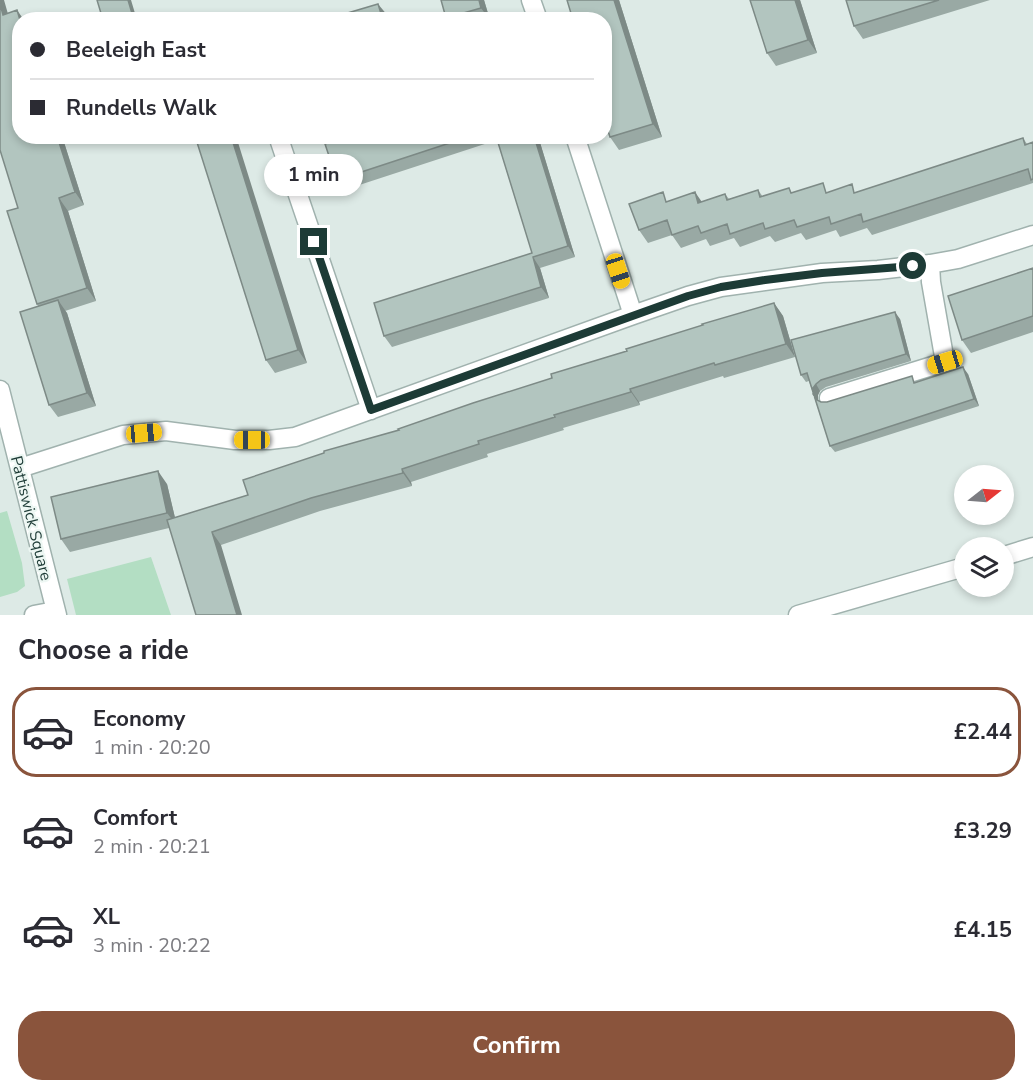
<!DOCTYPE html>
<html lang="en">
<head>
<meta charset="utf-8">
<style>
  :root { --surface:#fff; --page:#f2f2f3; --text:#2b2b33; --muted:#7c7c81; --line:#e1e1e2; --accent:#8a543c }
  body { margin:0; font-family:"Nunito Sans",sans-serif; background:var(--page); color:var(--text); height:100vh; display:flex; flex-direction:column; font-size:22px; white-space:nowrap }
  * { box-sizing:border-box; margin:0 }
  p { font-size:20px; color:var(--muted) }
  .icon { flex:none; width:33px; height:33px; fill:none; stroke:currentColor; stroke-width:2; stroke-linecap:round; stroke-linejoin:round }
  .map { position:relative; height:615px; overflow:hidden }
  .sheet { display:flex; flex-direction:column; background:var(--surface); flex:1 }
  .sheet>* { flex:none }
  .banner { position:absolute; left:12px; top:12px; width:600px; height:132px; border-radius:24px; box-shadow:0 3px 9px #0003; display:grid; align-content:center; height:132px; padding:0 18px; background:var(--surface) }
  .needle { width:39px; rotate:73deg }
  .fabs { position:absolute; left:954px; top:465px; display:grid; gap:12px }
  .fabs a { display:grid; place-items:center; width:60px; height:60px; border-radius:50%; background:var(--surface); box-shadow:0 3px 9px #0003; font-size:30px }
  .end { position:absolute; width:27px; height:27px; margin:-14px; border:8px solid #1d3b36; background:#fff; box-shadow:0 0 0 3px #fff }
  .from { border-radius:50% }
  .bubble { position:absolute; height:42px; border-radius:21px; background:var(--surface); box-shadow:0 3px 9px #0003; font-size:20px; font-weight:700; line-height:42px; text-align:center }
  .car { position:absolute; width:18px; height:36px; margin:-18px -9px; border-radius:8px; box-shadow:0 0 4px 2px #0007; background:linear-gradient(#f5c518 24%,#345 0 40%,#f5c518 0 76%,#345 0 86%,#f5c518 0) }
  .banner b { display:flex; align-items:center; gap:21px; height:57px; font-size:22px }
  .banner b+b { border-top:2px solid var(--line) }
  .banner i { width:15px; height:15px; background:var(--text) }
  ul { padding:0; list-style:none }
  li { display:flex; align-items:center; gap:18px; height:90px; margin:0 12px 9px; padding:0 6px; border:3px solid transparent; border-radius:24px }
  li div { flex:1 }
  li b { display:block; font-size:22px }
  li em { font-style:normal; font-weight:700 }
  li.on { border-color:var(--accent) }
  li>.icon { width:54px; height:54px; stroke-width:1.5 }
  h2 { padding:0 18px; font-size:27px; line-height:72px }
  .button { display:flex; gap:12px; margin-top:auto; padding:12px 18px }
  .button a { flex:1; height:69px; border-radius:24px; background:var(--accent); color:#fff; font-size:24px; font-weight:700; line-height:69px; text-align:center }
  .map>svg:first-child { display:block }
  .green { fill:#b3dec3 }
  .lines { fill:none; stroke-linecap:round; stroke-linejoin:round }
  .minor-casing { stroke:#a0b2ae; stroke-width:21 }
  .minor { stroke:#fff; stroke-width:18 }
  .wall { fill:#99a9a4 }
  .shaded-wall { fill:#7d8a86 }
  .building { fill:#b2c5bf; stroke:#7d8a86; stroke-width:1.5 }
  .route { stroke:#1d3b36; stroke-width:8 }
  .labels { text-anchor:middle; stroke-width:4.5; stroke-linejoin:round; paint-order:stroke }
  .street-label { font-size:16px; fill:#1d3b36; stroke:#edf7f3 }
</style>
</head>
<body>
<div class="map">
<svg width="1033" height="615" viewBox="0 0 1033 615">
  <rect width="100%" height="100%" fill="#ddeae6"/>
  <!-- green -->
  <path class="green" d="M7 511 22 563 25 586 17 592 0 597V513Z
    M151 557 171 615H76L67 579Z"/>
  <g class="lines">
    <defs>
      <path id="minor" d="M531 0 538 20
        M278 136 371 410
        M575 136 633 315
        M0 390 57 615
        M829 398 945 362 931 282 930 264
        M20 468 123 435 166 431 235 440H269L295 437 633 315 688 296 721 287 822 273 878 270 930 264 958 259 1033 235
        M1004 556 1033 547
        M34 615 55 611
        M798 615 964 567"/>
    </defs>
    <!-- minor casing -->
    <use href="#minor" class="minor-casing"/>
    <!-- minor -->
    <use href="#minor" class="minor"/>
  </g>
  <!-- wall -->
  <path class="wall" d="M441 0H484L490 20H447Z
    M567 0H619L662 137 619 150 610 137Z
    M750 0H800L817 53 776 66 767 53Z
    M846 0H990L863 39 854 26Z
    M20 136H62L84 205 68 211 96 301 65 311 67 313 96 406 58 417 49 405 38 306 37 304 18 208Z
    M195 136 307 363 275 373 266 360Z
    M348 136H538L575 257 540 268 549 298 392 347 384 336 532 253 497 140 344 190 337 180Z
    M1023 138 1027 144 1033 142V183L872 235 867 228 840 237 836 230 806 240 801 233 775 242 770 236 740 247 734 238 710 246 706 239 681 248 672 235 648 243 639 230 669 201 701 202 725 194 729 199 758 190 763 197 793 193 857 192Z
    M1033 268V332L971 353 962 340Z
    M774 303 783 316 795 357 724 378 723 376 639 402 640 405 563 428 564 430 487 454 488 457 411 482 412 486 320 511 221 545 169 528 70 552 61 539 167 484 175 518 248 495 399 430 552 378 627 351Z
    M900 319 911 361 826 387 820 391 818 395V400L821 402H827L917 382 968 374 979 406 835 452 830 446 809 381 806 382 801 375Z"/>
  <!-- shaded-wall -->
  <path class="shaded-wall" d="M0 0H4L12 28 3 15 0 4Z
    M128 0H131L137 20H134Z
    M479 0H484L490 20 481 8Z
    M614 0H619L662 137 653 124Z
    M795 0H800L817 53 808 40Z
    M378 4 388 16V20H383Z
    M17 10 24 20H20Z
    M57 136H62L84 205 75 192Z
    M231 136H236L307 363 298 350Z
    M534 136H538L575 257 568 246Z
    M695 192 704 205 698 203Z
    M59 198 68 211 96 301 87 288Z
    M533 257 540 268 549 298 541 287Z
    M58 300 67 313 96 406 87 393Z
    M774 303 783 316 795 357 786 344Z
    M895 312 900 319 911 361 906 354Z
    M963 367 968 374 979 406 974 399Z
    M816 384 820 391 818 395V401L813 394V388Z
    M630 389 639 402 640 405 631 392Z
    M402 469 411 482 412 486 403 473Z
    M158 471 167 484 177 526 167 513Z
    M212 532 221 545 242 615H237Z"/>
  <!-- building -->
  <path class="building" d="M97 0H128L134 20H103Z
    M441 0H479L481 8 446 18Z
    M567 0H614L653 124 610 137 604 119V20H573Z
    M750 0H795L808 40 767 53Z
    M846 0H939L854 26Z
    M0 4 3 15 17 10 20 20V136H57L75 192 59 198 87 288 37 304 7 211 18 208 0 150Z
    M378 4 383 20H324Z
    M195 136H231L298 350 266 360Z
    M348 136H471L337 180 325 144Z
    M496 136H534L568 246 533 257 541 287 384 336 374 303 532 253Z
    M1023 138 1025 145 1033 142V179L1031 180 1028 169 863 222 861 214 831 224 829 217 797 227 794 220 765 229 763 223 730 234 727 224 701 233 698 226 672 235 667 220 639 230 629 204 663 192 666 202 695 192 698 203 725 194 727 200 758 190 760 197 789 188 791 193 823 183 826 193 852 184 854 193Z
    M1033 268V316L962 340 948 296Z
    M58 300 87 393 49 405 20 312Z
    M774 303 786 344 715 365 714 363 630 389 631 392 554 415 555 417 478 441 479 444 402 469 403 473 311 498 212 532 237 615H196L167 520 248 495 243 480 324 453V451L399 430 398 429 473 403 552 378 551 374 627 351 626 349 703 325 702 324Z
    M895 312 906 354 821 380 816 384 813 388V394L817 400 821 402H827L912 376 914 383 963 367 974 399 830 446 807 373 801 375 791 340Z
    M158 471 167 513 61 539 51 497Z"/>
  <g class="lines">
    <!-- route -->
    <path class="route" d="M314 242 371 410 688 296 721 287 765 280 822 273 913 266"/>
  </g>
  <g class="labels">
    <!-- street labels -->
    <g class="street-label">
      <text transform="translate(32 518) rotate(76)" y="6">Pattiswick Square</text>
    </g>
  </g>
</svg>
<div class="fabs">
<a><svg class="needle" viewBox="-14 -14 28 28"><path d="M0-13l5 13h-10z" fill="#e53935"/><path d="M0 13l5-13h-10z" fill="#7c7c81"/></svg></a>
<a><svg class="icon" aria-label="layers" viewBox="0 0 24 24"><path d="M12 4l9 5-9 5-9-5zM3 14l9 5 9-5"/></svg></a>
</div>
<i class="end from" style="left:913px;top:266px"></i>
<i class="end" style="left:314px;top:242px"></i>
<div class="bubble" style="left:264px;top:154px;width:99px">1 min</div>
<i class="car" style="left:618px;top:271px;rotate:162deg"></i>
<i class="car" style="left:945px;top:362px;rotate:253deg"></i>
<i class="car" style="left:144px;top:433px;rotate:85deg"></i>
<i class="car" style="left:252px;top:440px;rotate:270deg"></i>
<div class="banner">
<b><i class="from"></i>Beeleigh East</b>
<b><i></i>Rundells Walk</b>
</div>
</div>
<section class="sheet">
<h2>Choose a ride</h2>
<ul>
<li class="on"><svg class="icon" aria-label="car" viewBox="0 0 24 24"><path d="M5 17H2v-5l4-1 3-4h7l3 4 3 1v5h-3M9 17h6M6 11h13"/><circle cx="7" cy="17" r="2"/><circle cx="17" cy="17" r="2"/></svg><div><b>Economy</b><p>1 min · 20:20</p></div><em>£2.44</em></li>
<li><svg class="icon" aria-label="car" viewBox="0 0 24 24"><path d="M5 17H2v-5l4-1 3-4h7l3 4 3 1v5h-3M9 17h6M6 11h13"/><circle cx="7" cy="17" r="2"/><circle cx="17" cy="17" r="2"/></svg><div><b>Comfort</b><p>2 min · 20:21</p></div><em>£3.29</em></li>
<li><svg class="icon" aria-label="car" viewBox="0 0 24 24"><path d="M5 17H2v-5l4-1 3-4h7l3 4 3 1v5h-3M9 17h6M6 11h13"/><circle cx="7" cy="17" r="2"/><circle cx="17" cy="17" r="2"/></svg><div><b>XL</b><p>3 min · 20:22</p></div><em>£4.15</em></li>
</ul>
<div class="button"><a>Confirm</a></div>
</section>
</body>
</html>
